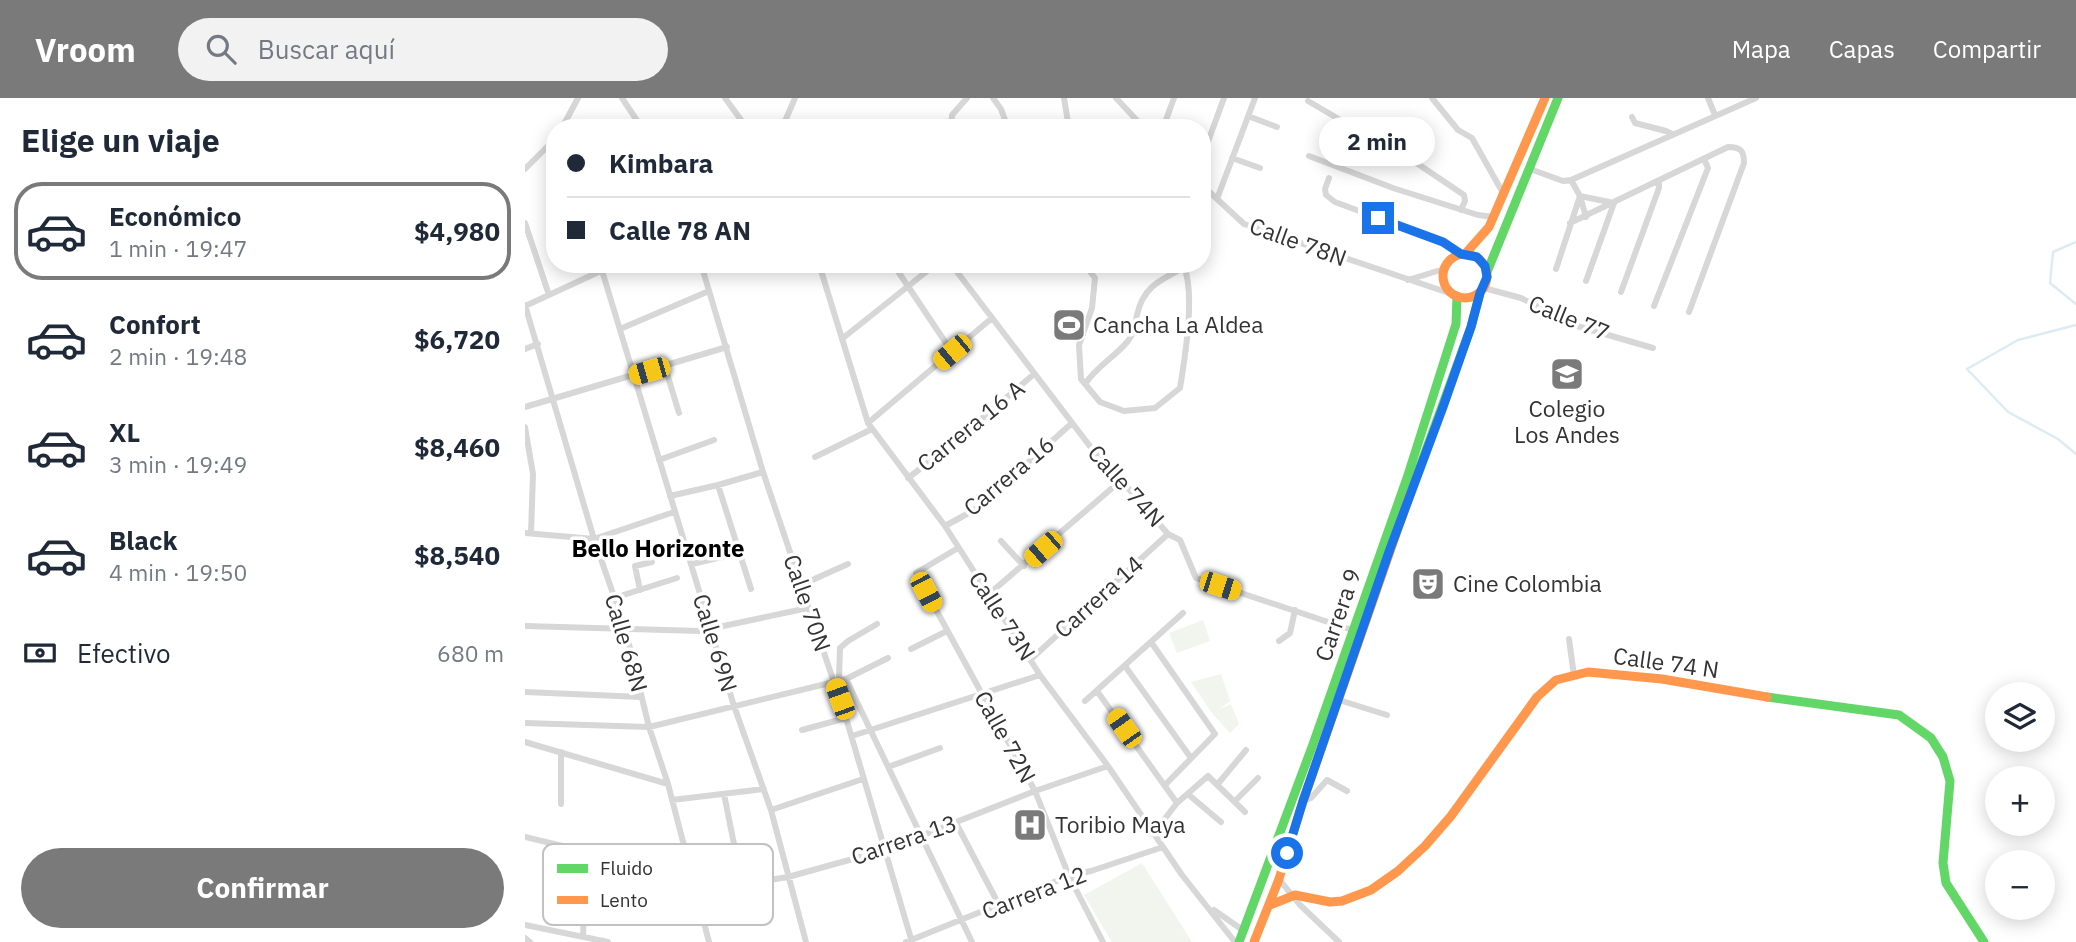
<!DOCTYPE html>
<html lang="es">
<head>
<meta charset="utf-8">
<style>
  :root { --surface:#fff; --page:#f2f2f3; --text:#1f2937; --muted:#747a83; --line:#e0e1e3; --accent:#7a7a7a }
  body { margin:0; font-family:"IBM Plex Sans",sans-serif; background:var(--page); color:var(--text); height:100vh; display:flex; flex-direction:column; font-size:26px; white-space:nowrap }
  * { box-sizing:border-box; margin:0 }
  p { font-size:23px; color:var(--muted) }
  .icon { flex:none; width:38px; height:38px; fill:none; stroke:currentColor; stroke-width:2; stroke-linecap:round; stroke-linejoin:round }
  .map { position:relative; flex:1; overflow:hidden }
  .panel { display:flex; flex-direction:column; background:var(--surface); width:525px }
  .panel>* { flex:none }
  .banner { position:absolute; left:21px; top:21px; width:665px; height:154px; border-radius:28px; box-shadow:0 4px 18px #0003; display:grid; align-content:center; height:154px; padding:0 21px; background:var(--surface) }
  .tools { position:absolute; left:1460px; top:584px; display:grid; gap:14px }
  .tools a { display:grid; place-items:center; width:70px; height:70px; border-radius:50%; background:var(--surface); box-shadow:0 4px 18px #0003; font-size:35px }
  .end { position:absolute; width:32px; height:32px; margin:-16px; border:9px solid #1a73e8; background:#fff; box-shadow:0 0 0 4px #fff }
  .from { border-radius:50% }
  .bubble { position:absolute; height:49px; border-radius:24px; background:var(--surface); box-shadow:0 4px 18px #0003; font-size:23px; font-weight:700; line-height:49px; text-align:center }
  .car { position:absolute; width:21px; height:42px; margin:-21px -10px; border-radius:9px; box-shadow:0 0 5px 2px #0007; background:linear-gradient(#f5c518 24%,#345 0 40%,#f5c518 0 76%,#345 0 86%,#f5c518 0) }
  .banner b { display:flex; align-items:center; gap:24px; height:66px; font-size:26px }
  .banner b+b { border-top:2px solid var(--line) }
  .banner i { width:18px; height:18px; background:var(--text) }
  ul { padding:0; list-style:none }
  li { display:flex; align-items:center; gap:21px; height:98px; margin:0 14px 10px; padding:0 7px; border:4px solid transparent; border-radius:28px }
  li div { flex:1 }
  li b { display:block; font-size:26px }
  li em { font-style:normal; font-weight:700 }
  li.selected { border-color:var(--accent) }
  li>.icon { width:63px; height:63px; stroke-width:1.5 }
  h2 { padding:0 21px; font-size:32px; line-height:84px }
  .pay { display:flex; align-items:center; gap:18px; height:77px; padding:0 21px; font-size:26px }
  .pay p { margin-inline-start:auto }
  .button { display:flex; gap:14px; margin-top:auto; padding:14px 21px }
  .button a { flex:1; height:80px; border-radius:42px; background:var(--accent); color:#fff; font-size:28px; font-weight:700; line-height:80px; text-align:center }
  header { display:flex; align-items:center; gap:42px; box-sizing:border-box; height:98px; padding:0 35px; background:var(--accent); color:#fff }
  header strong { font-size:33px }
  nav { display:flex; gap:38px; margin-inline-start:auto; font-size:24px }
  .search { width:490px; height:63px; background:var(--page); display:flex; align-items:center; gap:18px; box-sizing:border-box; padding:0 24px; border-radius:38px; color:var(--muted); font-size:26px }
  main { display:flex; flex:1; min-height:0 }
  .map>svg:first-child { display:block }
  .green { fill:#f1f5ed }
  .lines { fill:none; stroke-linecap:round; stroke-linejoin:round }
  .stream { stroke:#ddebf3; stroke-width:2.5 }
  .street { stroke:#d7d7d7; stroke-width:6 }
  .fast { stroke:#63d668; stroke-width:9 }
  .slow { stroke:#ff974d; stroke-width:9 }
  .route { stroke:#1a73e8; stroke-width:9 }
  .labels { text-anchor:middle; stroke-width:7; stroke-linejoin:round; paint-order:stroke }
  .street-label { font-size:23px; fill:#333; stroke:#fff }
  .poi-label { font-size:23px; fill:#333; stroke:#fff; text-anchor:start }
  .neighbourhood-label { font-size:24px; font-weight:bold; fill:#000; stroke:#fff }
  .key { fill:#fff; stroke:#c2c2c2; stroke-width:2 }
  .key-label { font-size:19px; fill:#333 }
</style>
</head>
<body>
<header>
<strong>Vroom</strong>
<div class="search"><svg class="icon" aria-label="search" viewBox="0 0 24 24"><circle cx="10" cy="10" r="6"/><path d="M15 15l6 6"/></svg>Buscar aquí</div>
<nav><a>Mapa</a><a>Capas</a><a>Compartir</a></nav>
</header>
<main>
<section class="panel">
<h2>Elige un viaje</h2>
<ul>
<li class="selected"><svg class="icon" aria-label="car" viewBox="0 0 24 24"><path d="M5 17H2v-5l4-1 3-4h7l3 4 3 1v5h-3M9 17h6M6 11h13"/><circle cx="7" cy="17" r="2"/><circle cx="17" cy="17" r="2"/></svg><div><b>Económico</b><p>1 min · 19:47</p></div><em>$4,980</em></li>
<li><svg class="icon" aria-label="car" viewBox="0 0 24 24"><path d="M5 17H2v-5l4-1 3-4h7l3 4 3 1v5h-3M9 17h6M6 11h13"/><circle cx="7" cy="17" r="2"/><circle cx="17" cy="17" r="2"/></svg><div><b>Confort</b><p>2 min · 19:48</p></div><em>$6,720</em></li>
<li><svg class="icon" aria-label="car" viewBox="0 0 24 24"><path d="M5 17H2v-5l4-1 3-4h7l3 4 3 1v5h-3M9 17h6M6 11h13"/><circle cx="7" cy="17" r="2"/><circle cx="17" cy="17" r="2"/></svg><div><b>XL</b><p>3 min · 19:49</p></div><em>$8,460</em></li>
<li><svg class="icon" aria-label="car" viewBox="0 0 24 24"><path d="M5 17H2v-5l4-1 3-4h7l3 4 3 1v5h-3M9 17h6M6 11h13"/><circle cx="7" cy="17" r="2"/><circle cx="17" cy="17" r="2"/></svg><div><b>Black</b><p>4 min · 19:50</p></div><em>$8,540</em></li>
</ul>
<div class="pay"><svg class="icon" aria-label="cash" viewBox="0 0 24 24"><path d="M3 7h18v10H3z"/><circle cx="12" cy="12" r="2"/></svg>Efectivo<p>680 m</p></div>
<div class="button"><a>Confirmar</a></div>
</section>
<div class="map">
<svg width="1551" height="844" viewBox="0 0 1551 844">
  <rect width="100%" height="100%" fill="#fff"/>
  <!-- green -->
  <path class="green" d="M540 215 555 220 548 239 533 233Z
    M678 522 685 543 652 555 644 535Z
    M696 576 705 603 694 611 706 606 714 626 705 635 687 615 666 584Z
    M617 765 667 844H587L559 797Z"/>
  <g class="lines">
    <!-- stream -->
    <path class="stream" d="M1551 144 1528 154 1525 185 1551 206
      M1551 227 1493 242 1442 271 1483 314 1533 341 1551 356"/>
    <!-- street -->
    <path class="street" d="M97 0 117 30
      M200 0 222 30
      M468 0 476 11 483 30
      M539 0 544 30
      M591 0 619 30
      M907 0 933 32 947 40 978 95
      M1183 0 1190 17
      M783 3 824 27 814 45 818 54 812 68
      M723 18 752 29
      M1107 19 1110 25 1141 33 1147 36
      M824 27 887 62 939 97 940 103 936 112
      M37 30 53 0
      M257 30 270 0
      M426 30 427 17 442 0
      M638 30 649 0
      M784 58 868 90 953 117 969 119
      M677 60 699 0
      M707 60 735 70
      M0 71 30 41
      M1005 71 1038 83 1046 82 1231 0
      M804 80 800 91 801 97 810 104 918 144 936 156
      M1046 82 1055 98 1061 119
      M677 87 719 126 930 197
      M1055 98 1089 105 1061 183
      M692 101 730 0
      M0 125 24 197
      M1045 125 1203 49C1216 49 1219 53 1219 65L1164 214
      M75 166 209 608 246 712 281 844
      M176 166 238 374 321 620 387 844
      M294 166 343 325 420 428 515 577 583 668 657 777 710 844
      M368 166 427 254
      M426 166 593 385 604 391 643 436 655 442 671 480 827 532
      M559 166 570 180 567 210 554 247 556 281 575 304 599 313 630 310 655 290C660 259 671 194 658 166
      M1031 171 1055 98
      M883 182 919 171
      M959 190 996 200 1052 228 1128 250
      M1096 194 1134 90V83
      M0 207 69 441 100 530 124 629 143 686 184 844
      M0 208 91 166
      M1129 208 1183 70 1179 61
      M95 231 184 193
      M318 240 411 166
      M0 251 13 246
      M140 269 154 315
      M560 286C572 268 590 259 603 243 609 235 610 227 612 217 618 189 635 182 660 169
      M0 309 202 249
      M343 325 467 220
      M0 329 8 376 6 435
      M290 359 347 331
      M134 362 189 342
      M383 380 425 348 509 276
      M193 387 226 491
      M145 398 193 387 238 374
      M420 428 451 411 547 325
      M0 435 69 441 149 414
      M476 443 499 468
      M433 450 391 475 510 693 544 778 578 844
      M167 466 214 455
      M276 487 323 466
      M115 492 110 468 127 464
      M464 496 593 385
      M89 500 152 480
      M0 528 175 533 283 510
      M1044 541 1049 578
      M754 543 765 535 770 512
      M626 544 690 636 640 687
      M386 551 422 533
      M505 562 643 436
      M600 568 666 660
      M314 581 315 550 323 543 352 526
      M321 581 447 844
      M572 593 652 705
      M0 594 116 599
      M814 602 862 617
      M560 603 658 515
      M0 625 124 629 321 581 363 560
      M277 632 321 620
      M327 638 515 577
      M0 644 143 686
      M36 654V706
      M363 669 415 650
      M692 687 721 652
      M199 696 209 746 206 788
      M664 697 696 724
      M147 702 239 691
      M711 702 733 680
      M778 703 786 700 802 682 822 693
      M246 712 338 681
      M431 725 474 807
      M628 736 652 705 683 678 720 714
      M0 739 166 779
      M754 781 774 806 814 844
      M168 788H206L263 779 360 752 510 693 583 668
      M689 812 719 833
      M0 827 83 844
      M58 839 59 810
      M0 840 5 844
      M381 844 544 778 566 773 638 749"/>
    <!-- fast -->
    <path class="fast" d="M962 174 1033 0
      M885 396 946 229 955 195
      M1242 599 1374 617 1406 640 1418 659 1425 683 1418 765 1421 785 1459 844
      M714 844 787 649 882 380 931 226 932 198"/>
    <!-- slow -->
    <path class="slow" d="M918 178a22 22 0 1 1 44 0a22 22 0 1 1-44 0Z
      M940 156 964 129 1020 0
      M745 807 770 797 805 804 817 803 846 792 873 773 900 748 926 718 1012 599 1031 582 1063 574 1137 581 1242 599
      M729 844 754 781 778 703 885 396"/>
  </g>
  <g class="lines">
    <!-- route -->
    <path class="route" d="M762 755 778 703 865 451 918 309 946 229 955 195 962 179 960 168 952 159 936 156 918 144 853 120"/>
  </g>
  <!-- icons -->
  <defs>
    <symbol id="stadium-square" viewBox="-11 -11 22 22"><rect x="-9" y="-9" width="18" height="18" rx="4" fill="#7a7a7a" stroke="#fff"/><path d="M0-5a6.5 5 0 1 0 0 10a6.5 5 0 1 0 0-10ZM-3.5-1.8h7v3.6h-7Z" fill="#fff"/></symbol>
    <symbol id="school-square" viewBox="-11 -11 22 22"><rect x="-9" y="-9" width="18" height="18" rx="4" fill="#7a7a7a" stroke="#fff"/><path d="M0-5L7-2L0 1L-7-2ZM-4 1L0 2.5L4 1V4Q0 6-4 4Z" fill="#fff"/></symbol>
    <symbol id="theatre-square" viewBox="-11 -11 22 22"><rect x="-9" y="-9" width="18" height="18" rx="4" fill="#7a7a7a" stroke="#fff"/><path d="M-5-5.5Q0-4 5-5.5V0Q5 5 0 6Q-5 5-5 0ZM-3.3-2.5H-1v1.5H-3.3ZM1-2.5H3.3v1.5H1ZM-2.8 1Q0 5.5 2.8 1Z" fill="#fff"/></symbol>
    <symbol id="hospital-square" viewBox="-11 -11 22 22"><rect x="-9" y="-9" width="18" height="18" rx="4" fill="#7a7a7a" stroke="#fff"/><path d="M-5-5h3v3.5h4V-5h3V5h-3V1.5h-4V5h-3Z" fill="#fff"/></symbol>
  </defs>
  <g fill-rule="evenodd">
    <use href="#stadium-square" x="525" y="208" width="38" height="38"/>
    <use href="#school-square" x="1023" y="257" width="38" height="38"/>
    <use href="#theatre-square" x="884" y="467" width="38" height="38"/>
    <use href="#hospital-square" x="486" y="708" width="38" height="38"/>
  </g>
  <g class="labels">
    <!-- street labels -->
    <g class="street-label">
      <text transform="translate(773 144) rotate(20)" y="8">Calle 78N</text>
      <text transform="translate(1044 220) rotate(22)" y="8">Calle 77</text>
      <text transform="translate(446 328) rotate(-39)" y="8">Carrera 16 A</text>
      <text transform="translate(484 378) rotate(-40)" y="8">Carrera 16</text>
      <text transform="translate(601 388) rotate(48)" y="8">Calle 74N</text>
      <text transform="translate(574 499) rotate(-42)" y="8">Carrera 14</text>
      <text transform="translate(282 505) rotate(71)" y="8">Calle 70N</text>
      <text transform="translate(813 517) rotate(-71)" y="8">Carrera 9</text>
      <text transform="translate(477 518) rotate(57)" y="8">Calle 73N</text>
      <text transform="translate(101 545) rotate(74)" y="8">Calle 68N</text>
      <text transform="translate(190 545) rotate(73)" y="8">Calle 69N</text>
      <text transform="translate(1141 565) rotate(8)" y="8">Calle 74 N</text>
      <text transform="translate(480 639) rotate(61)" y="8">Calle 72N</text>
      <text transform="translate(379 742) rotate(-19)" y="8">Carrera 13</text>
      <text transform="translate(509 795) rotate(-21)" y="8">Carrera 12</text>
    </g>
    <!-- poi labels -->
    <g class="poi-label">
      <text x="568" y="235">Cancha La Aldea</text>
      <text x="1042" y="319" text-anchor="middle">Colegio<tspan x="1042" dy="26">Los Andes</tspan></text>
      <text x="928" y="494">Cine Colombia</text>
      <text x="530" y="735">Toribio Maya</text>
    </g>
    <!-- neighbourhood labels -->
    <g class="neighbourhood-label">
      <text x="133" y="459">Bello Horizonte</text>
    </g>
  </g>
  <!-- legend -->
  <rect x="18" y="746" width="230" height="81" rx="10" class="key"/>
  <rect x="32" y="766" width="31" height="9" fill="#63d668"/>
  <rect x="32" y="798" width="31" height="8" fill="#ff974d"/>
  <g class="key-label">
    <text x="75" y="777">Fluido</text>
    <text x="75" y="809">Lento</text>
  </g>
</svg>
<div class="tools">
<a><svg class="icon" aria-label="layers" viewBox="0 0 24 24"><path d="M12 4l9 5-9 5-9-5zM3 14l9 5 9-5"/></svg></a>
<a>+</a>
<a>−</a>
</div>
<i class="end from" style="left:762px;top:755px"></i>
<i class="end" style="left:853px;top:120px"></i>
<div class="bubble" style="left:794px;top:19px;width:116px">2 min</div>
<i class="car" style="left:427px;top:254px;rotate:230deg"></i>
<i class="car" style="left:124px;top:273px;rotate:254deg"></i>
<i class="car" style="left:518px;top:451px;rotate:229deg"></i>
<i class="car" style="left:695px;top:488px;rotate:108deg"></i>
<i class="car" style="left:401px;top:494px;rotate:152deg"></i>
<i class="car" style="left:315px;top:601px;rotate:340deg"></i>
<i class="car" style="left:599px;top:630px;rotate:325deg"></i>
<div class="banner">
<b><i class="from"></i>Kimbara</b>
<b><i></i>Calle 78 AN</b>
</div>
</div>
</main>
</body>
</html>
